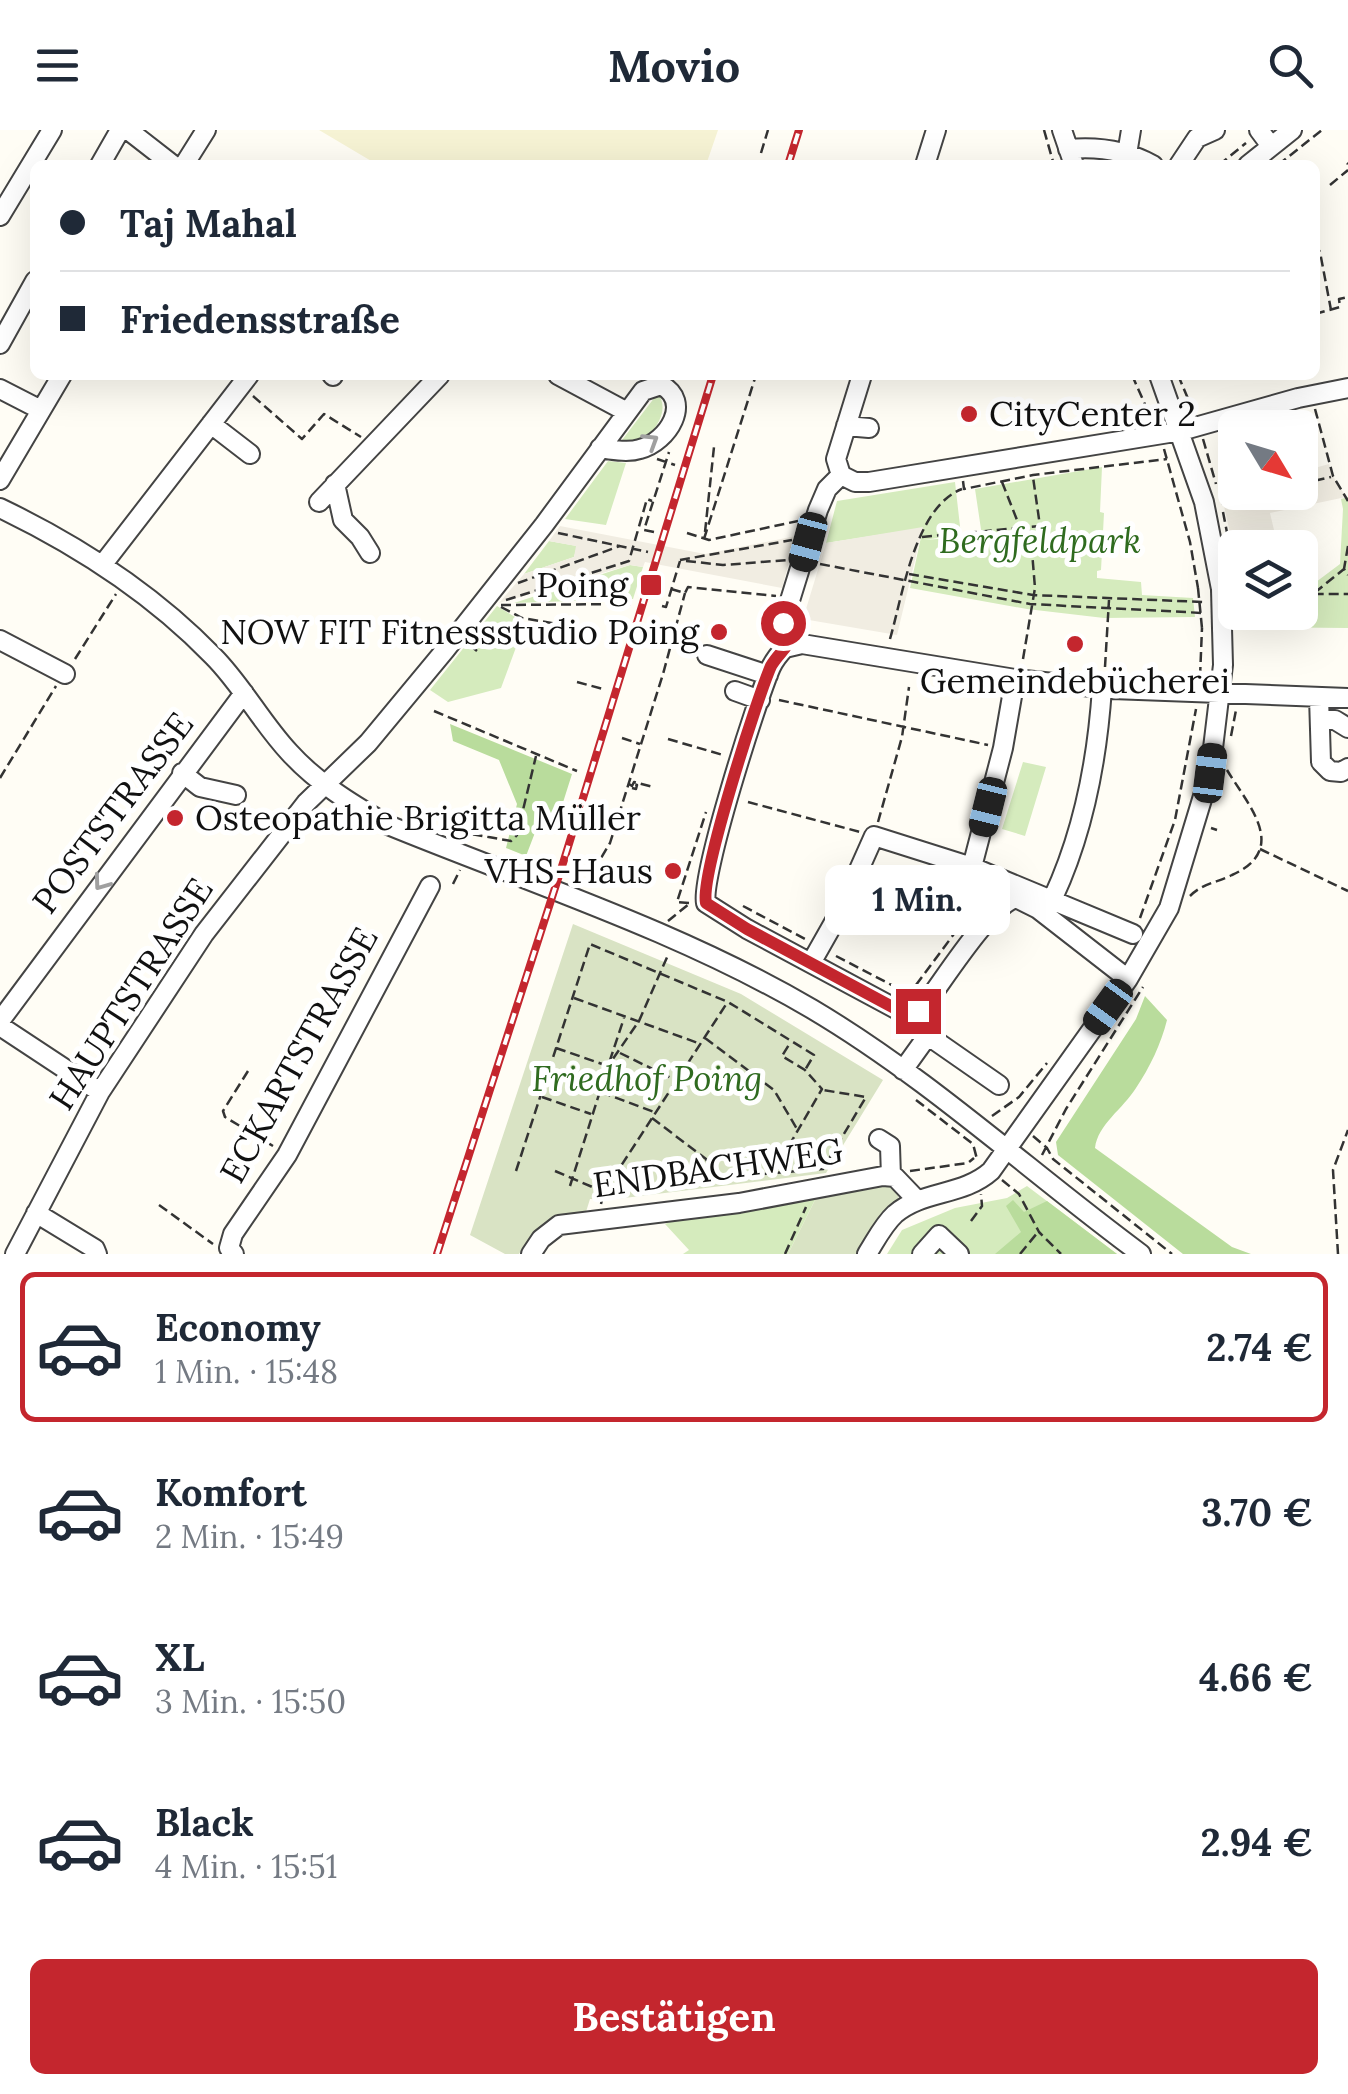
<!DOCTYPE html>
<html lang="de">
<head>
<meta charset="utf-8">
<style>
  :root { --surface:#fff; --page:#f6f6f7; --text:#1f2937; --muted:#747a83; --line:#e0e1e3; --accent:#c4262e }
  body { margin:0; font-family:Lora,serif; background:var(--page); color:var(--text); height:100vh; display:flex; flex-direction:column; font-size:38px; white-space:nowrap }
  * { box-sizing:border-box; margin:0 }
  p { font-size:32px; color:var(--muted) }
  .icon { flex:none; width:55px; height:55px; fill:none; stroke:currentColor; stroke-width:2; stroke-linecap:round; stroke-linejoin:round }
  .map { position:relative; height:1124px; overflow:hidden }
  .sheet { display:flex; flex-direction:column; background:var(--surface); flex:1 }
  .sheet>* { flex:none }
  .guide { position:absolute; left:30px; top:30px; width:1290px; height:220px; border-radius:15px; box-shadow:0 10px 40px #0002; display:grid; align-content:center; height:220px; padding:0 30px; background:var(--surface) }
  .needle { width:65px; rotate:128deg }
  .controls { position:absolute; left:1218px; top:280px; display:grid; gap:20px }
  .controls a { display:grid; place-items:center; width:100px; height:100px; border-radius:15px; background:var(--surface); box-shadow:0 10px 40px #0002; font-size:50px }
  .end { position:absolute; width:45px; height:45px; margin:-22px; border:12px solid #c4262e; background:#fff; box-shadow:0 0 0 5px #fff }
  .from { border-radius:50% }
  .bubble { position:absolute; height:70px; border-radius:15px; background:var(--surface); box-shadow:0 10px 40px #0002; font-size:32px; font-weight:800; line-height:70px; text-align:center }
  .car { position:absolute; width:30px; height:60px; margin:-30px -15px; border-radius:12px; box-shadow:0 0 8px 2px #0007; background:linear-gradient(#222 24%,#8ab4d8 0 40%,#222 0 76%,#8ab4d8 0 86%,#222 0) }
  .guide b { display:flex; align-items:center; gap:35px; height:95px; font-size:38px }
  .guide b+b { border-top:2px solid var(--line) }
  .guide i { width:25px; height:25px; background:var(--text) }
  ul { padding:18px 0 0; list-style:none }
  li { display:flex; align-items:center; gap:30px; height:150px; margin:0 20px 15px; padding:0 10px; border:5px solid transparent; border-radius:15px }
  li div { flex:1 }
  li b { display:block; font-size:38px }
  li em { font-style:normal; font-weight:800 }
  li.on { border-color:var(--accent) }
  li>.icon { width:90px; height:90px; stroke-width:1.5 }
  .cta { display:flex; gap:20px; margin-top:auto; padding:20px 30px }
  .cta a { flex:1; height:115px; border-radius:15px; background:var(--accent); color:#fff; font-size:40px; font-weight:800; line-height:115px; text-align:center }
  header { display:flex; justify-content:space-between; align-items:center; height:130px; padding:0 30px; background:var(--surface); font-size:45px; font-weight:800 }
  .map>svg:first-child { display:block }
  .farmland { fill:#f6f3d4 }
  .green { fill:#d5ebbd }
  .forest { fill:#b9dc9c }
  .cemetery { fill:#d9e3c4 }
  .plaza { fill:#f1ede2 }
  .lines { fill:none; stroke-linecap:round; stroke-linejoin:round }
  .minor-casing { stroke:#444; stroke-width:22 }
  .path { stroke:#333; stroke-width:2.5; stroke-dasharray:10 5; stroke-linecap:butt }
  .minor { stroke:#fff; stroke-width:18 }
  .rail-casing { stroke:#c4262e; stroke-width:8 }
  .rail { stroke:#fff; stroke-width:4; stroke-dasharray:11; stroke-linecap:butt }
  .minor-bridge-casing { stroke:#444; stroke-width:22; stroke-linecap:butt }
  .path-bridge { stroke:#333; stroke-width:2.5; stroke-dasharray:10 5; stroke-linecap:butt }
  .minor-bridge { stroke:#fff; stroke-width:18 }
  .oneway { stroke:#a0a0a0 }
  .route { stroke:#c4262e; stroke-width:12 }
  .poi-dot { fill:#c4262e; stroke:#fff; stroke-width:4 }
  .labels { text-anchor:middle; stroke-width:10; stroke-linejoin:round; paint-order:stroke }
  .poi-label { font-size:35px; fill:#111; stroke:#fff; text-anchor:end }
  .park-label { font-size:35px; font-style:italic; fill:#2f6b1f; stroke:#fff }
  .street-label { font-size:35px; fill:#111; stroke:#fff }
</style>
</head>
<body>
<header><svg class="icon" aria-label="menu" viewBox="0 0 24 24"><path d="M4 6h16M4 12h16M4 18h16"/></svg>Movio<svg class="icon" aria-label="search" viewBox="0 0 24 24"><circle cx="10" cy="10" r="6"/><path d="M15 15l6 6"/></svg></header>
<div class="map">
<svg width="1348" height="1124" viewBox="0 0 1348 1124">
  <rect width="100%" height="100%" fill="#fffdf5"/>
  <!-- farmland -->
  <path class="farmland" d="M319 0H718L706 35H378Z"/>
  <!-- green -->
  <path class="green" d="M658 263C670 282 656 297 644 312L619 314Z
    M608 331 626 333 606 395 565 389Z
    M1102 337 1100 382 1104 383 1101 440 1097 441V448L1141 452 1142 465 1193 468 1195 487 1104 488 1027 479 910 458 923 398 826 413 837 371 955 352 961 405 923 410 982 406 975 359Z
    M1348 367V498L1243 497 1241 483 1300 482V458L1312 455 1340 434 1343 379 1341 369Z
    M549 411 577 416 574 427 524 444Z
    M630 435 643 437 633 469 514 473Z
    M497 476 525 493 501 558 448 572 430 560Z
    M1023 632 1046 637 1025 706 1002 699Z
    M1027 1056 1117 1124H887L902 1100 955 1078 1007 1068Z
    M819 1062 788 1124H683L689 1120 665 1094 687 1085Z"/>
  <!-- forest -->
  <path class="forest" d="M450 594 572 644 553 704 536 700 526 726 506 718 517 674 499 630 453 611Z
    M1145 866 1167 890C1161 914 1150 937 1136 958 1123 979 1098 994 1095 1018L1232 1117 1251 1124H1183L1058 1025 1056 1012 1136 889Z
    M1013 1070 1024 1082 1047 1071 1117 1124H995L1021 1102 1006 1076Z"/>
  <!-- cemetery -->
  <path class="cemetery" d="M573 794 741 864 883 950 826 1043 608 1070 590 1069 585 1085C550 1089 538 1093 519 1124H505L470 1105Z
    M892 1053 899 1062 898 1070 887 1080 860 1124H788L819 1062Z"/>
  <!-- plaza -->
  <path class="plaza" d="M1329 334 1333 346 1346 367 1270 383 1278 417 1235 418V426L1222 367 1239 363 1300 362V342Z
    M560 396 705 424 796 406 782 458 645 432 643 437 630 435 499 473 524 444 574 427 576 416 549 411Z
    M923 397 897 505 803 489 826 413Z"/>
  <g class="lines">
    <defs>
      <path id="minor" d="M128 0 173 35
        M1062 0 1074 35
        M1259 0 1271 16
        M1068 19C1099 16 1126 20 1153 35
        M1127 24 1131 0
        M100 35 120 0
        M184 35 206 0
        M925 35 936 0
        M1179 35 1197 8 1215 0
        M1248 35 1292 0
        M0 86 52 0
        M0 214 35 151
        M332 245 333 246
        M558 245 627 282
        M1159 245 1204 372 1221 459
        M0 259 41 280
        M211 294 250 324
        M846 296 869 298
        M841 345 855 352H869L1181 301 1298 268 1348 258
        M841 345 836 329 862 245
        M0 350 62 245
        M335 354 343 390 360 407 370 423
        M319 372 440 245
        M0 378C79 416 152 463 213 526 242 555 261 592 289 622 317 653 352 674 388 695 530 753 679 801 812 879 930 949 1031 1043 1141 1124
        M103 434 249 245
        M0 510 65 544
        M785 518C779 524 775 529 771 537 757 569 700 747 706 773L747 799 898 880 913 883 926 873C945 848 990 776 1016 768L1038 779 1128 849
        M785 518 802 514 1015 549 1112 559 1348 568
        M785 518 783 493 818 380 827 359 841 345
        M707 525 768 545
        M735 561 760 570
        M1319 567 1321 632 1330 641 1341 642 1348 638
        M1322 590H1335L1348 598
        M182 643 200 657 236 665
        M972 737 1133 804
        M1045 784C1081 715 1097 634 1102 558
        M811 833 841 780 874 706 972 737 1003 618 1015 549
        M0 891 244 563
        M0 896 100 962
        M903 940 926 908 930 907 999 955
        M879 1009 890 1016 891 1047
        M36 1083 95 1119 97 1124
        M15 1124 100 962 204 804 306 673 368 613 446 519 544 395 643 261 661 255C693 271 668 312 640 319 628 323 613 320 600 318
        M234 1124 229 1118 233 1104 287 1025 430 756
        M531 1124 541 1109 559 1095 739 1073 883 1046 895 1047 917 1070
        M867 1124C876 1110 883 1095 895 1084 923 1060 963 1066 991 1041L1128 849 1169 778 1210 643 1223 535 1222 498
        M922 1124 939 1105 959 1124"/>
    </defs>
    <!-- minor casing -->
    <use href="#minor" class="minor-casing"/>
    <!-- path -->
    <path class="path" d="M1044 0 1054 35
      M761 23 768 0
      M1347 33 1348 34
      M1219 35 1246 13
      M1278 35 1322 0
      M1330 55 1348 40
      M1315 113 1320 122 1331 180
      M1315 184 1340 177 1339 169 1348 167
      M1132 245 1151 288
      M1178 245 1194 283
      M253 266 302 309 324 284 361 307
      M1315 279 1333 346 1348 371
      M1203 309 1216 354
      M1164 319 1190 412 1198 458
      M657 329 675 335
      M963 351 964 359 1033 345 1167 329
      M1002 352 1019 395
      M1300 354 1331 347
      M1221 373 1263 362
      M1223 382 1230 418
      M654 402 644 400 669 322
      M705 402 714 317
      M558 403 648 422
      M687 403 709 410 798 391
      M922 407 1029 397
      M704 409 756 245
      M1348 416 1344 439 1348 445
      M680 430 792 410
      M686 431 723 435 788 430
      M820 434 1030 474 1203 483
      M909 444 1033 465 1204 472
      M518 453 620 416
      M671 459 685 463 688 457 776 466
      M1300 464H1313L1344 439
      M506 470 629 431 647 369 652 371
      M1300 470 1313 464H1348
      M501 475 632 474
      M662 476 666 477 680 431
      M501 477 522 488 557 494
      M1236 483 1250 482
      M890 509C903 464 915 377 962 359
      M471 516 477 521
      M75 529 116 464
      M1023 529 1035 458 1030 397 1040 396 1033 347
      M1105 537 1109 470
      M1200 547 1202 498
      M577 552 603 559
      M779 570 988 615
      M434 581 577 641
      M1231 606 1236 580
      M622 608 640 614
      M668 609 723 625
      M0 648 56 556
      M629 654 632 656 634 652 653 657
      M632 658 636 659 637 655 634 654
      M748 672 860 702
      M878 692 902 607 909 557
      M1211 698 1217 700
      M443 699 511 711 517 705 536 626
      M1260 719 1348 761
      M586 753 610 713 663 544 685 463
      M453 754 460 740
      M1190 766C1203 753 1216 753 1232 745 1290 719 1248 675 1227 640
      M689 773 677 772 706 682
      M743 776 807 810
      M1140 788 1175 690 1196 579
      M668 791 689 774
      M836 826 905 862 911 861
      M907 867 986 761
      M574 868 698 913
      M705 908 774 960 797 999
      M556 918 608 936 624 888
      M620 923 675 950
      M248 941 223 981 225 987 273 1016
      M601 962 654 982
      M542 967 591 984
      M916 970 973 1014 977 1029
      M992 986 1019 967 1047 933
      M652 988 706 1029 714 1047
      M1033 1006 1047 1018 1053 1029 1172 1124
      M1042 1025 1066 979 1143 857
      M516 1041 590 814 728 872 814 925 805 940
      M555 1041 604 1062 773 1043 822 959 805 940 782 926 790 913
      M910 1041 968 1033 974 1028
      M774 1043 823 1039 866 967 823 960
      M1002 1050 1019 1064 1039 1102 1061 1124
      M570 1056 608 936 639 891 668 825
      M601 1074 604 1062 727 873
      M159 1075 213 1114
      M971 1091 982 1076 981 1064
      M785 1124 806 1077
      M1020 1124 1038 1102
      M1338 1124 1333 1040 1348 1000"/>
    <!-- minor -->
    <use href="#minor" class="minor"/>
    <defs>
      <path id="rail" d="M788 35 799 0
        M437 1124 564 730 713 245"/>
    </defs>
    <!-- rail casing -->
    <use href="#rail" class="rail-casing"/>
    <!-- rail -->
    <use href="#rail" class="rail"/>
    <defs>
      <path id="minor-bridge" d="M1221 459 1222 498"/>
    </defs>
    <!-- minor-bridge casing -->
    <use href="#minor-bridge" class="minor-bridge-casing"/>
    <!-- path-bridge -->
    <path class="path-bridge" d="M1198 458 1202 498"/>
    <!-- minor-bridge -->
    <use href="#minor-bridge" class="minor-bridge"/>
  </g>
  <!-- one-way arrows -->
  <defs><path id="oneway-chevron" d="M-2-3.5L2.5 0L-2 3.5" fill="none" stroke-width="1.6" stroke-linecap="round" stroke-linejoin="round" transform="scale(2.5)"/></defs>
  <g class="oneway">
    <use href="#oneway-chevron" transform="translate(651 311) rotate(-32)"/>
    <use href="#oneway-chevron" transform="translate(101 753) rotate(126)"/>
  </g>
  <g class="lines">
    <!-- route -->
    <path class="route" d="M783 493 785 518C780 524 775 529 771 536 757 568 700 746 706 773L747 799 898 880 918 881"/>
  </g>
  <!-- markers -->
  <g class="poi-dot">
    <circle cx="969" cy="284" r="10"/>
    <rect x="639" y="443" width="24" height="24" rx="5"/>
    <circle cx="719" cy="502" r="10"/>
    <circle cx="1075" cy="514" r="10"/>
    <circle cx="175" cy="688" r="10"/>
    <circle cx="673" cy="741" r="10"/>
  </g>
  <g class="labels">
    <!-- poi labels -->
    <g class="poi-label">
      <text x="989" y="296" text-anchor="start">CityCenter 2</text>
      <text x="628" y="467">Poing</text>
      <text x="699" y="514">NOW FIT Fitnessstudio Poing</text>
      <text x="1075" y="563" text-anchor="middle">Gemeindebücherei</text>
      <text x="195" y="700" text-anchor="start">Osteopathie Brigitta Müller</text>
      <text x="653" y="753">VHS-Haus</text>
    </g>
    <!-- park labels -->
    <g class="park-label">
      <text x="1040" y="423">Bergfeldpark</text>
      <text x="647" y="961">Friedhof Poing</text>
    </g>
    <!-- street labels -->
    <g class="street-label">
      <text transform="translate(113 683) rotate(-53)" y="12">POSTSTRASSE</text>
      <text transform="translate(131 864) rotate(-57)" y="12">HAUPTSTRASSE</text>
      <text transform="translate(299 925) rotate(-61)" y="12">ECKARTSTRASSE</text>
      <text transform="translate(718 1038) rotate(-8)" y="12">ENDBACHWEG</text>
    </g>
  </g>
</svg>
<div class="controls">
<a><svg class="needle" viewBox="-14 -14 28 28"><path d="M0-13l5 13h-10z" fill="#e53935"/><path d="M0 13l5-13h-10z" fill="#747a83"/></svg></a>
<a><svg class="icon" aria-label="layers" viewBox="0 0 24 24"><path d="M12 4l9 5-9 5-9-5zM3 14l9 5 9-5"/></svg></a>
</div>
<i class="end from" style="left:783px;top:493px"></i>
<i class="end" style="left:918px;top:881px"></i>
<div class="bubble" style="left:825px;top:735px;width:185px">1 Min.</div>
<i class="car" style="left:808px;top:412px;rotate:195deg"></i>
<i class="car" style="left:1210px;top:643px;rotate:7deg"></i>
<i class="car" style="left:988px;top:677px;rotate:194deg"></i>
<i class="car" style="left:1108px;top:877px;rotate:216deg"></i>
<div class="guide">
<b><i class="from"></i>Taj Mahal</b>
<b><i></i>Friedensstraße</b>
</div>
</div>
<section class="sheet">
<ul>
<li class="on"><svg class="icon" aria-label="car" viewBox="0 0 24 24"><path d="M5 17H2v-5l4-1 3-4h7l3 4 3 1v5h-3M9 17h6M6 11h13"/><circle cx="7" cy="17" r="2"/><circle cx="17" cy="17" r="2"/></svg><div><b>Economy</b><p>1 Min. · 15:48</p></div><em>2.74 €</em></li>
<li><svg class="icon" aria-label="car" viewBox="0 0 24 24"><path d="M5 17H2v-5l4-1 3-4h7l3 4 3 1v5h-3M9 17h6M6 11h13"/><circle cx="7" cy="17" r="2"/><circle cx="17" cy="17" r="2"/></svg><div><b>Komfort</b><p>2 Min. · 15:49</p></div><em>3.70 €</em></li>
<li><svg class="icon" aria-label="car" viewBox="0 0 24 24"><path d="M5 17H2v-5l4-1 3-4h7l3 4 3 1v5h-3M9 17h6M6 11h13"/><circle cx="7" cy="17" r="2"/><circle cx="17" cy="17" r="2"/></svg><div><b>XL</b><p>3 Min. · 15:50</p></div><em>4.66 €</em></li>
<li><svg class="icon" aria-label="car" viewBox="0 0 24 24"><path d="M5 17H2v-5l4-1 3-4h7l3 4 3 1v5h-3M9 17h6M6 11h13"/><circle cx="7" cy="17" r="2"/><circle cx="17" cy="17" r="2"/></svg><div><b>Black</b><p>4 Min. · 15:51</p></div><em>2.94 €</em></li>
</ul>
<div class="cta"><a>Bestätigen</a></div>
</section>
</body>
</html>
